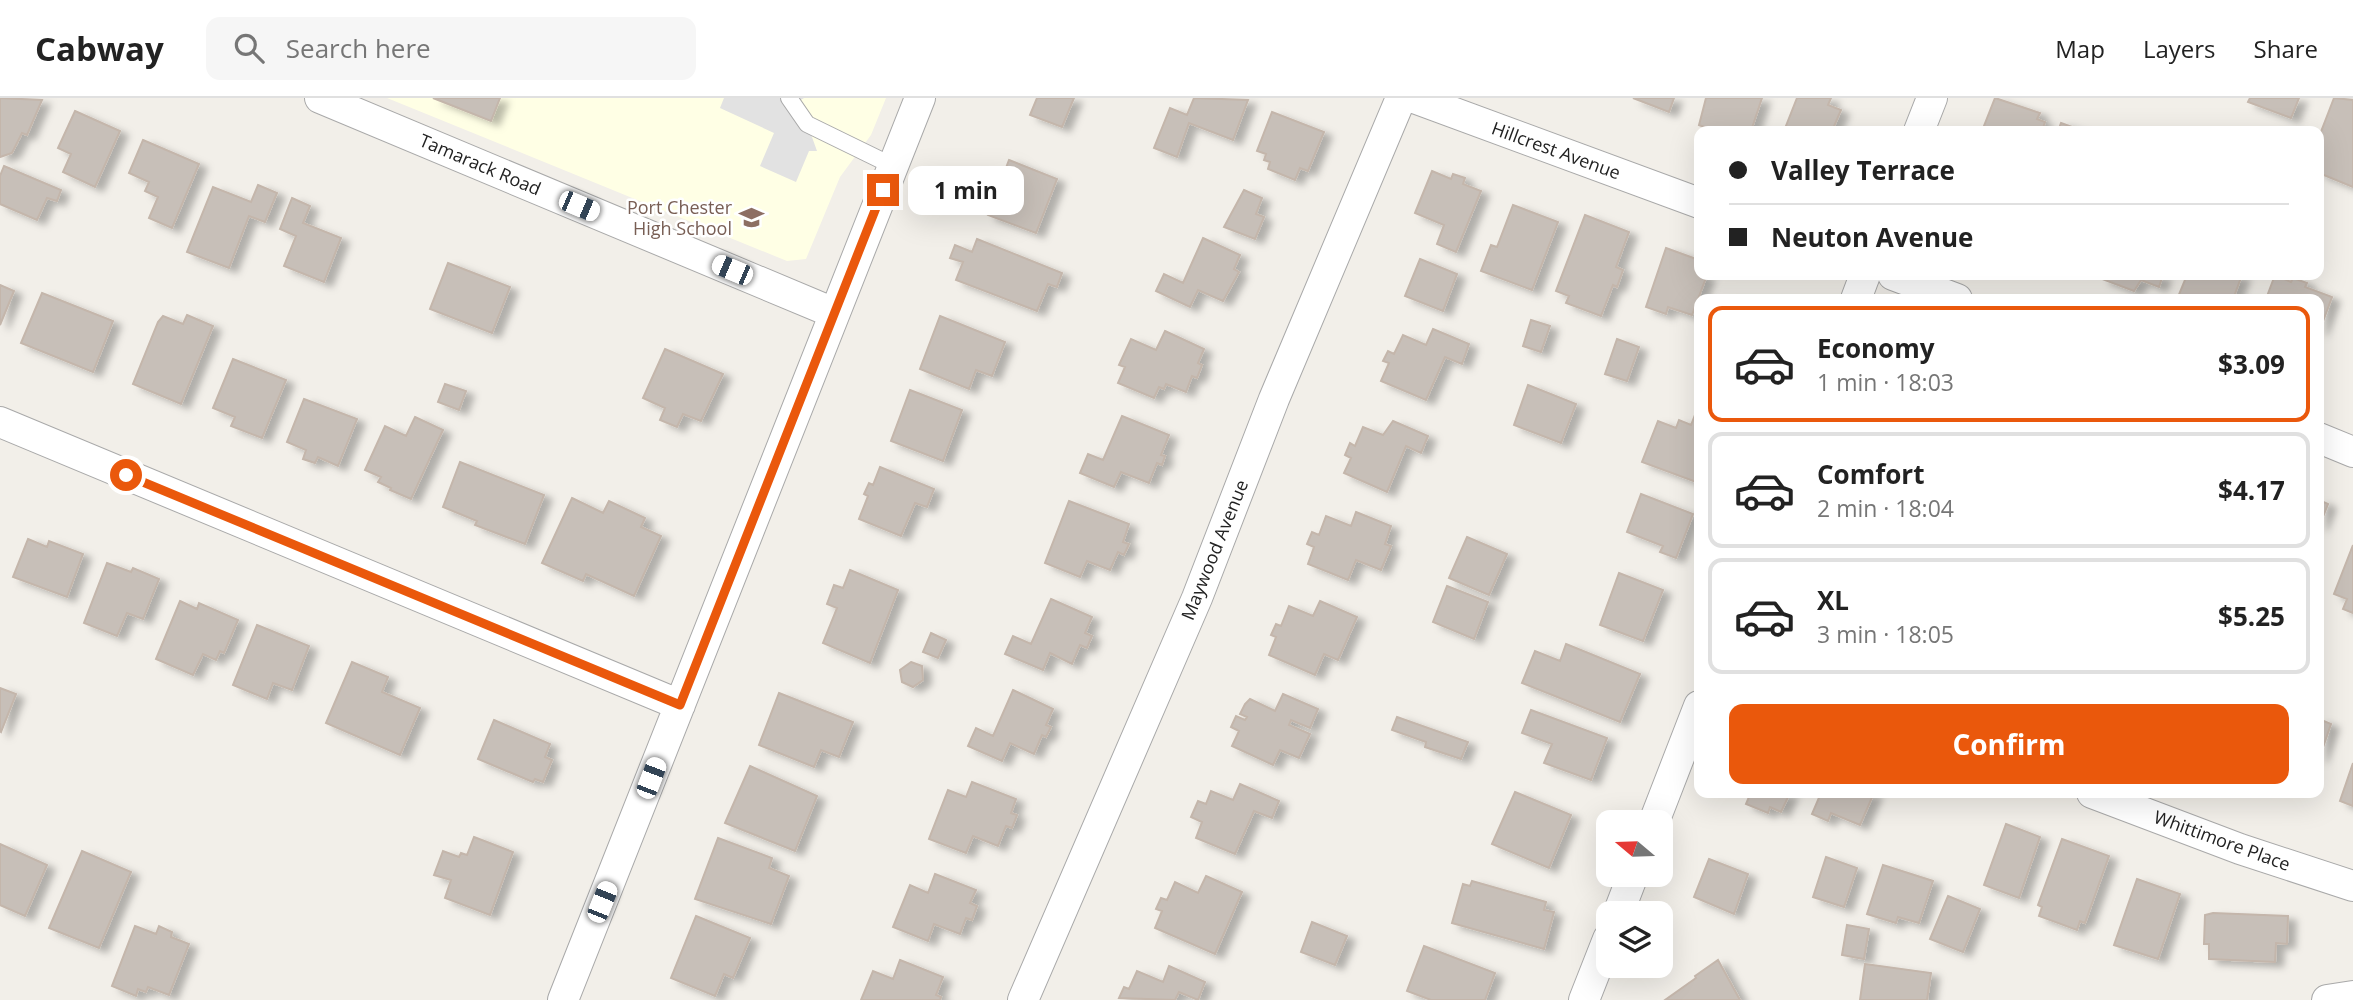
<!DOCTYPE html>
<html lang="en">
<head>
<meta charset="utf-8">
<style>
  :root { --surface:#fff; --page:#f6f6f6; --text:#222; --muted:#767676; --line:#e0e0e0; --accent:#ea580c }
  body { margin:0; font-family:"Open Sans",sans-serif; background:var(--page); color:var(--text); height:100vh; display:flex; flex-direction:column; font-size:26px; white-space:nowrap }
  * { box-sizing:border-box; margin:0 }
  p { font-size:23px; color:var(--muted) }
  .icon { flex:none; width:38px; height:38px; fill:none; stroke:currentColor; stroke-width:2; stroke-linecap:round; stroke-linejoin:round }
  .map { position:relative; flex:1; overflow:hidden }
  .sheet { position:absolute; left:1694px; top:196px; width:630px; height:504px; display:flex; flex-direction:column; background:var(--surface); border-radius:14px; box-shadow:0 7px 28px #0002 }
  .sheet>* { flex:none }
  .top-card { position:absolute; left:1694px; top:28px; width:630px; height:154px; border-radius:14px; box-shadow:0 7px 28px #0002; display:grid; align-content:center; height:154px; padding:0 35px; background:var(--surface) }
  .needle { width:46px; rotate:289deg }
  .controls { position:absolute; left:1596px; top:712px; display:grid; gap:14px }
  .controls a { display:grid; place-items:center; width:77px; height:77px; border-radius:14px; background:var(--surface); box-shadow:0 7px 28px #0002; font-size:35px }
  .end { position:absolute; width:32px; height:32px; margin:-16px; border:9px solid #ea580c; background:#fff; box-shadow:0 0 0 4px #fff }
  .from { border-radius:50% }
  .bubble { position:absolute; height:49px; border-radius:14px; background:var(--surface); box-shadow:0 7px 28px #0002; font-size:23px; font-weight:700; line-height:49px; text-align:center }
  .car { position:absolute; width:21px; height:42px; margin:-21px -10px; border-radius:9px; box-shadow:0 0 5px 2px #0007; background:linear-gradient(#fff 24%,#345 0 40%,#fff 0 76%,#345 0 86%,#fff 0) }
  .top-card b { display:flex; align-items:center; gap:24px; height:66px; font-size:26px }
  .top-card b+b { border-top:2px solid var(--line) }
  .top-card i { width:18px; height:18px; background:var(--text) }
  ul { padding:12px 0 0; list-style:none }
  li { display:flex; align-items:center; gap:21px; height:116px; margin:0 14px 10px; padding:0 21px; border:4px solid var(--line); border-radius:14px }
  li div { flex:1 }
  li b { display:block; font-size:26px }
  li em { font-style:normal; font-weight:700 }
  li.active { border-color:var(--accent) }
  li>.icon { width:63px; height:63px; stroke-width:1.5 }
  .primary-button { display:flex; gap:14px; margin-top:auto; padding:14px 35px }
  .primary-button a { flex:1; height:80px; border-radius:14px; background:var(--accent); color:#fff; font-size:28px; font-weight:700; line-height:80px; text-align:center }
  header { display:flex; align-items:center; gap:42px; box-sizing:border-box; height:98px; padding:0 35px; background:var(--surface); border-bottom:2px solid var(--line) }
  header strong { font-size:33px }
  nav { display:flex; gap:38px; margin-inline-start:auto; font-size:24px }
  .search { width:490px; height:63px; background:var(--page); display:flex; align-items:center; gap:18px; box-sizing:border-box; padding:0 24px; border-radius:14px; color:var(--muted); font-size:26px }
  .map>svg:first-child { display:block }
  .education { fill:#ffffe5 }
  .parking { fill:#e2e2e2 }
  .building { fill:#c7bfb8; stroke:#c4b6ab; stroke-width:2; filter:url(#shadow) }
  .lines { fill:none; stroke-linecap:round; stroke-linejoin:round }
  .service-casing { stroke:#a9a9a9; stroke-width:18 }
  .minor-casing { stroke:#a9a9a9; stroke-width:32 }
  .service { stroke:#fff; stroke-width:16 }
  .minor { stroke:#fff; stroke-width:30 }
  .route { stroke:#ea580c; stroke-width:9 }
  .labels { text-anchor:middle; stroke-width:5; stroke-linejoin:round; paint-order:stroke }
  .street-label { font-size:18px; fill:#222; stroke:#fff }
  .education-label { font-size:18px; fill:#785e54; stroke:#fff; text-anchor:end }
</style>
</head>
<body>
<header>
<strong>Cabway</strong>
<div class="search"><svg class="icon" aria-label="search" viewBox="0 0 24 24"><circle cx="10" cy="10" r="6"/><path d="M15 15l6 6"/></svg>Search here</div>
<nav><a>Map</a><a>Layers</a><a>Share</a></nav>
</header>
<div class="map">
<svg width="2353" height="902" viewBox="0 0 2353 902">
  <defs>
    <filter id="shadow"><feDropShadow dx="8" dy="4.5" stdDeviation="3.5" flood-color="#0004"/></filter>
  </defs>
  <rect width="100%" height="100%" fill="#f2efe9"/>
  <!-- education -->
  <path class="education" d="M387 0H886L871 37 840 79 806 161 787 163Z"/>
  <!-- parking -->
  <path class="parking" d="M724 0H804L799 3 817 53H809L796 84 760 68 774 35 720 10Z"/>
  <!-- building -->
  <path class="building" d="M0 0 42 2 27 37 22 35 12 55 0 59Z
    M433 0H500L491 23Z
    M1037 0H1074L1062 29 1030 17Z
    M1194 0 1248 2 1233 42 1189 25 1177 59 1154 50 1170 10 1187 17Z
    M1633 0H1674L1669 14Z
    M1706 0H1762L1751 33H1716L1699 27Z
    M1797 0H1831L1828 7 1841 12 1832 33H1784Z
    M1995 0 2040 15 2037 21 2045 24 2042 33H1982Z
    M2250 0H2299L2291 20 2248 4Z
    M2334 0 2353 2V89L2319 75V39Z
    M75 13 120 33 95 89 63 74 71 56 58 50Z
    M1272 14 1324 34 1308 73 1300 70 1295 82 1268 71 1270 64 1264 62 1266 56 1257 53Z
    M2061 25 2083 33H2058Z
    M143 42 199 66 172 130 149 120 158 99 145 93 149 84 129 75Z
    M1009 62 1057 81 1036 135 988 117Z
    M4 68 61 92 57 103 47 100 37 122 0 106V78Z
    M1432 73 1451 81 1453 76 1465 80 1463 86 1481 93 1456 154 1437 146 1444 127 1415 115Z
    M258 87 277 95 265 124 249 118 229 170 187 154 213 89 251 104Z
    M1244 92 1262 100 1256 116 1264 119 1255 141 1224 129Z
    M292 100 310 108 303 125 341 140 324 184 284 168 296 138 280 131Z
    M1513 107 1558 124 1532 192 1481 173 1491 147 1497 149Z
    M1585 117 1629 134 1616 169 1623 172 1617 189 1613 187 1601 218 1566 205 1569 198 1556 193Z
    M1203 140 1240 157 1234 171 1239 174 1223 203 1198 192 1190 209 1156 193 1164 176 1183 185Z
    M977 141 1062 175 1057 189 1048 186 1037 213 956 182 963 164 950 160 955 147 972 154Z
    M1666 150 1699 162V177H1707L1692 217 1668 209 1666 216 1646 209Z
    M1420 161 1457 176 1443 213 1405 198Z
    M448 165 510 189 492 235 430 211Z
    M2103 177H2163L2159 189 2141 182 2134 193 2102 181Z
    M2187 177H2242L2233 201H2183L2178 199Z
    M2275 177 2291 184 2293 180 2307 185 2305 189 2332 199 2319 234V201H2266Z
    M0 187 14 193 0 227Z
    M42 195 113 223 93 274 21 245Z
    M187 217 213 228 181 306 133 286 158 224 163 218 183 226Z
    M940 218 1005 244 992 278 976 272 969 291 920 271Z
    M1531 222 1550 228 1541 254 1523 248Z
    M1433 231 1469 246 1462 266 1445 259 1426 302 1381 283 1389 265 1383 263 1388 253 1394 256 1403 237 1426 247Z
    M1165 233 1204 251 1198 265 1202 267 1197 280 1192 278 1186 294 1166 286 1164 291 1159 289 1154 300 1118 285 1125 269 1119 267 1131 241 1156 252Z
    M1617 241 1639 249 1627 283 1605 276Z
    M665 251 723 276 701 323 683 316 677 329 660 322 665 310 643 300Z
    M233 261 286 282 262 340 231 328 235 319 213 310Z
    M445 286 466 293 459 312 438 304Z
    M1528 287 1576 306 1561 345 1514 327Z
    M910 292 962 312 943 363 891 343Z
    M304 301 357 321 338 368 318 359 315 365 303 361 306 352 287 344Z
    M1695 317 1699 319V385L1642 364 1658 323 1676 330 1679 322 1691 327Z
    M1122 318 1169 337 1161 357 1165 358 1162 367 1157 365 1149 385 1121 374 1114 389 1080 375 1088 356 1103 362Z
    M415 319 443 332 411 401 390 392 391 390 378 384 381 379 365 372 385 328 406 338Z
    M1393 323 1428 338 1421 355 1406 348 1387 394 1344 375 1351 360 1345 357 1350 345 1355 348 1363 329 1383 337Z
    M460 364 544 397 525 446 475 427 477 423 443 409Z
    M880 369 934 391 927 409 915 405 901 438 859 421 868 398 864 396 869 385 873 387Z
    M1641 396 1693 416 1676 460 1660 454 1663 448 1627 434Z
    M572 400 603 415 609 403 645 420 641 429 661 438 634 498 586 476 583 483 542 465Z
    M2319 402 2328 406 2319 429Z
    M1069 403 1129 426 1123 444 1129 446 1124 457 1118 454 1110 472 1087 463 1080 479 1045 465Z
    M1356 414 1391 428 1385 446 1391 448 1381 472 1356 462 1348 482 1308 466 1314 449 1307 446 1312 434 1319 437 1326 418 1351 428Z
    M1467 439 1507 456 1489 497 1449 480Z
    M28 441 47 449 49 443 83 456 67 499 13 479Z
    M2353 447V515L2343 511 2347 501 2334 496Z
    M107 465 131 474 133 470 159 481 143 521 127 515 117 538 84 525Z
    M850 472 898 492 870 565 823 545 837 510 827 506 834 487 843 490Z
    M1619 475 1663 492 1643 543 1600 527Z
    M1447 488 1488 504 1474 541 1433 524Z
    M1051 501 1092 519 1085 535 1092 538 1087 550 1080 547 1072 566 1050 555 1043 572 1005 556 1013 538 1031 546Z
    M180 503 197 511 199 505 238 522 224 555 220 553 216 562 203 556 193 577 156 561Z
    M1320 503 1357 519 1338 562 1324 556 1315 577 1269 557 1276 539 1271 537 1276 526 1281 528 1289 508 1313 518Z
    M257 527 309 548 292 592 273 585 267 601 233 587Z
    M931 535 946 542 938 560 923 554Z
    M1566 546 1640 576 1620 624 1522 585 1535 553 1560 563Z
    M352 564 388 579 382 594 420 610 400 657 326 625Z
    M911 564 922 568 923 582 913 589 902 584 900 572Z
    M0 590 16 596 1 634 0 633Z
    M1013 592 1053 611 1046 627 1051 629 1046 639 1042 637 1034 656 1010 645 1002 663 968 648 976 630 993 638Z
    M779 595 853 624 839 659 821 652 814 669 759 647Z
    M1283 596 1318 611 1310 630 1291 622 1289 627 1310 636 1299 660 1280 652 1273 667 1232 648 1239 633 1231 629 1236 618 1245 622 1247 619 1240 616 1245 606 1250 601 1275 613Z
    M1531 612 1607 640 1591 682 1544 665 1552 646 1522 635Z
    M1397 619 1468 644 1461 661 1425 649 1426 644 1392 632Z
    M2319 621 2331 626 2319 661Z
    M494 622 550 646 545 659 552 662 543 684 535 681 533 684 478 661Z
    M2353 665V708L2340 703Z
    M750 668 817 698 795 753 725 725Z
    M972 684 1016 701 1011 715 1017 717 1012 730 1006 728 998 748 973 738 966 755 929 741 948 692 966 699Z
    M1240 686 1279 703 1272 720 1254 713 1235 756 1196 740 1202 724 1191 719 1198 703 1206 706 1211 693 1233 702Z
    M1515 694 1571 717 1549 770 1492 746Z
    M1747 695H1790L1781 714 1770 709 1768 715 1746 706 1749 699Z
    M1821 695H1874L1860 727 1831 715 1828 723 1812 716Z
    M2006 726 2040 739 2019 800 1984 787Z
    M474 739 513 754 490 817 445 800 451 782 434 777 443 753 459 759 461 755 467 757Z
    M718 740 772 760 769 770 789 778 771 826 695 801Z
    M2062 741 2109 758 2085 825 2080 823 2077 832 2039 818 2042 809 2038 807Z
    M0 746 47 767 25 818 0 807Z
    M82 753 131 774 99 850 49 830Z
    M1826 759 1857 770 1844 809 1813 799Z
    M1709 761 1748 776 1734 816 1694 799Z
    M1883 767 1933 783 1919 825 1898 819 1896 825 1867 816Z
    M935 776 976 792 970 805 977 808 972 822 966 820 960 836 934 826 928 843 893 829 910 787 928 795Z
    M1206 778 1242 794 1215 856 1155 830 1162 813 1156 811 1161 800 1167 802 1175 784 1198 795Z
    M2137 781 2180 796 2158 861 2114 847Z
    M1472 783 1546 804 1544 812 1554 814 1544 851 1452 825 1463 786 1470 788Z
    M1948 798 1980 811 1963 854 1930 841Z
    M2213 815 2288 818 2287 846 2276 845 2275 864 2209 861V846H2204L2205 817Z
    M696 818 750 840 733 880 724 876 715 898 671 880Z
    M1312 824 1347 838 1335 867 1301 854Z
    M1847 827 1869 831 1864 861 1842 857Z
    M135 828 156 836 159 828 172 834 171 839 189 846 169 897 148 889 146 894 138 891 136 898 112 888Z
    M1424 848 1495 875 1485 902H1431L1407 893Z
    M900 862 943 879 936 897 941 899 940 902H861L873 873 893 881Z
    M1718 862 1740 902H1665L1696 880 1695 878Z
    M1865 866 1931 875 1927 902H1860Z
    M1169 868 1205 884 1198 902 1179 894 1175 902 1119 900 1124 889 1129 891 1137 873 1163 884Z"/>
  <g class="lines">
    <defs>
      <path id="service" d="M789 0 807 26 893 68"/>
      <path id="minor" d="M320 0 834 215
        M1414 0 1699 105
        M1919 33 1932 0
        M1893 177 1957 201
        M1856 201 1865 177
        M0 324 680 607
        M2319 340 2353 354
        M2092 695 2240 751 2353 788
        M1654 724 1699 608
        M1618 816 1633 777
        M563 902 920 0
        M1023 902 1197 500 1274 301 1401 0
        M1584 902 1608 841
        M2327 902 2353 898"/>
    </defs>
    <!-- service casing -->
    <use href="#service" class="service-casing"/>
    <!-- minor casing -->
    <use href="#minor" class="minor-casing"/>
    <!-- service -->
    <use href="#service" class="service"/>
    <!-- minor -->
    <use href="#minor" class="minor"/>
  </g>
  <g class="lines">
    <!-- route -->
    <path class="route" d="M126 377 680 607 883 92"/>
  </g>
  <!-- icons -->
  <defs>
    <symbol id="school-bare" viewBox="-9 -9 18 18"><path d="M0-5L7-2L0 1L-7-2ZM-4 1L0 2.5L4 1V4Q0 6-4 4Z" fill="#8d6e63" stroke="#fff" stroke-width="2.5" paint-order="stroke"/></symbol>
  </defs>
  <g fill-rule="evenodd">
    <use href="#school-bare" x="734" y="102" width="35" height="35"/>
  </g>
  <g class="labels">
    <!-- street labels -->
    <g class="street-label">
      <text transform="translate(1556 53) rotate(20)" y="6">Hillcrest Avenue</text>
      <text transform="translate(480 67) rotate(23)" y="6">Tamarack Road</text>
      <text transform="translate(1215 452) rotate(-68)" y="6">Maywood Avenue</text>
      <text transform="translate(2222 743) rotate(20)" y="6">Whittimore Place</text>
    </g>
    <!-- education labels -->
    <g class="education-label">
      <text x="732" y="116">Port Chester<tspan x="732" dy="21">High School</tspan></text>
    </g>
  </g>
</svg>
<div class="controls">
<a><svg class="needle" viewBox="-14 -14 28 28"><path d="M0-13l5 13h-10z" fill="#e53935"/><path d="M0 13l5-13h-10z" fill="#767676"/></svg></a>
<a><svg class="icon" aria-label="layers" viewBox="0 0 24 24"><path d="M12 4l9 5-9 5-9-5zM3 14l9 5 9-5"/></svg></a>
</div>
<i class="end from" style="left:126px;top:377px"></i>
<i class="end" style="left:883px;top:92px"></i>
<div class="bubble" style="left:908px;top:68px;width:116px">1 min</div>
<i class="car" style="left:579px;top:108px;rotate:113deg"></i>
<i class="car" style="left:732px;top:172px;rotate:293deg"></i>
<i class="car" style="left:651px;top:680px;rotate:21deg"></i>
<i class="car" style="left:602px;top:804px;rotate:22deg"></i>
<div class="top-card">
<b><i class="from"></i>Valley Terrace</b>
<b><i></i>Neuton Avenue</b>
</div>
<section class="sheet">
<ul>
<li class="active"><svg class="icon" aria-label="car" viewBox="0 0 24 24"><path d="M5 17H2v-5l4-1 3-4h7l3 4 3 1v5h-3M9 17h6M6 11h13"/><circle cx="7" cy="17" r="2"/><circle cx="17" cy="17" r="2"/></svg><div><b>Economy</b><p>1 min · 18:03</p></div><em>$3.09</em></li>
<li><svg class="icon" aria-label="car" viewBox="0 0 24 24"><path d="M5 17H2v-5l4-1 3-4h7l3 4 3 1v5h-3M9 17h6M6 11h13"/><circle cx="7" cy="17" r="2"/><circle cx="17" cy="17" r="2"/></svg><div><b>Comfort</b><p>2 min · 18:04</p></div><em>$4.17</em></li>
<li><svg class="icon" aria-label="car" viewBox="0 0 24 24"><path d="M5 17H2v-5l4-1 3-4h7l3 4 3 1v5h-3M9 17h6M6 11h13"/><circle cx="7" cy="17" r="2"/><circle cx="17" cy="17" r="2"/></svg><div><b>XL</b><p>3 min · 18:05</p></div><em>$5.25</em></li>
</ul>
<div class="primary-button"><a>Confirm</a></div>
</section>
</div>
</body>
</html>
